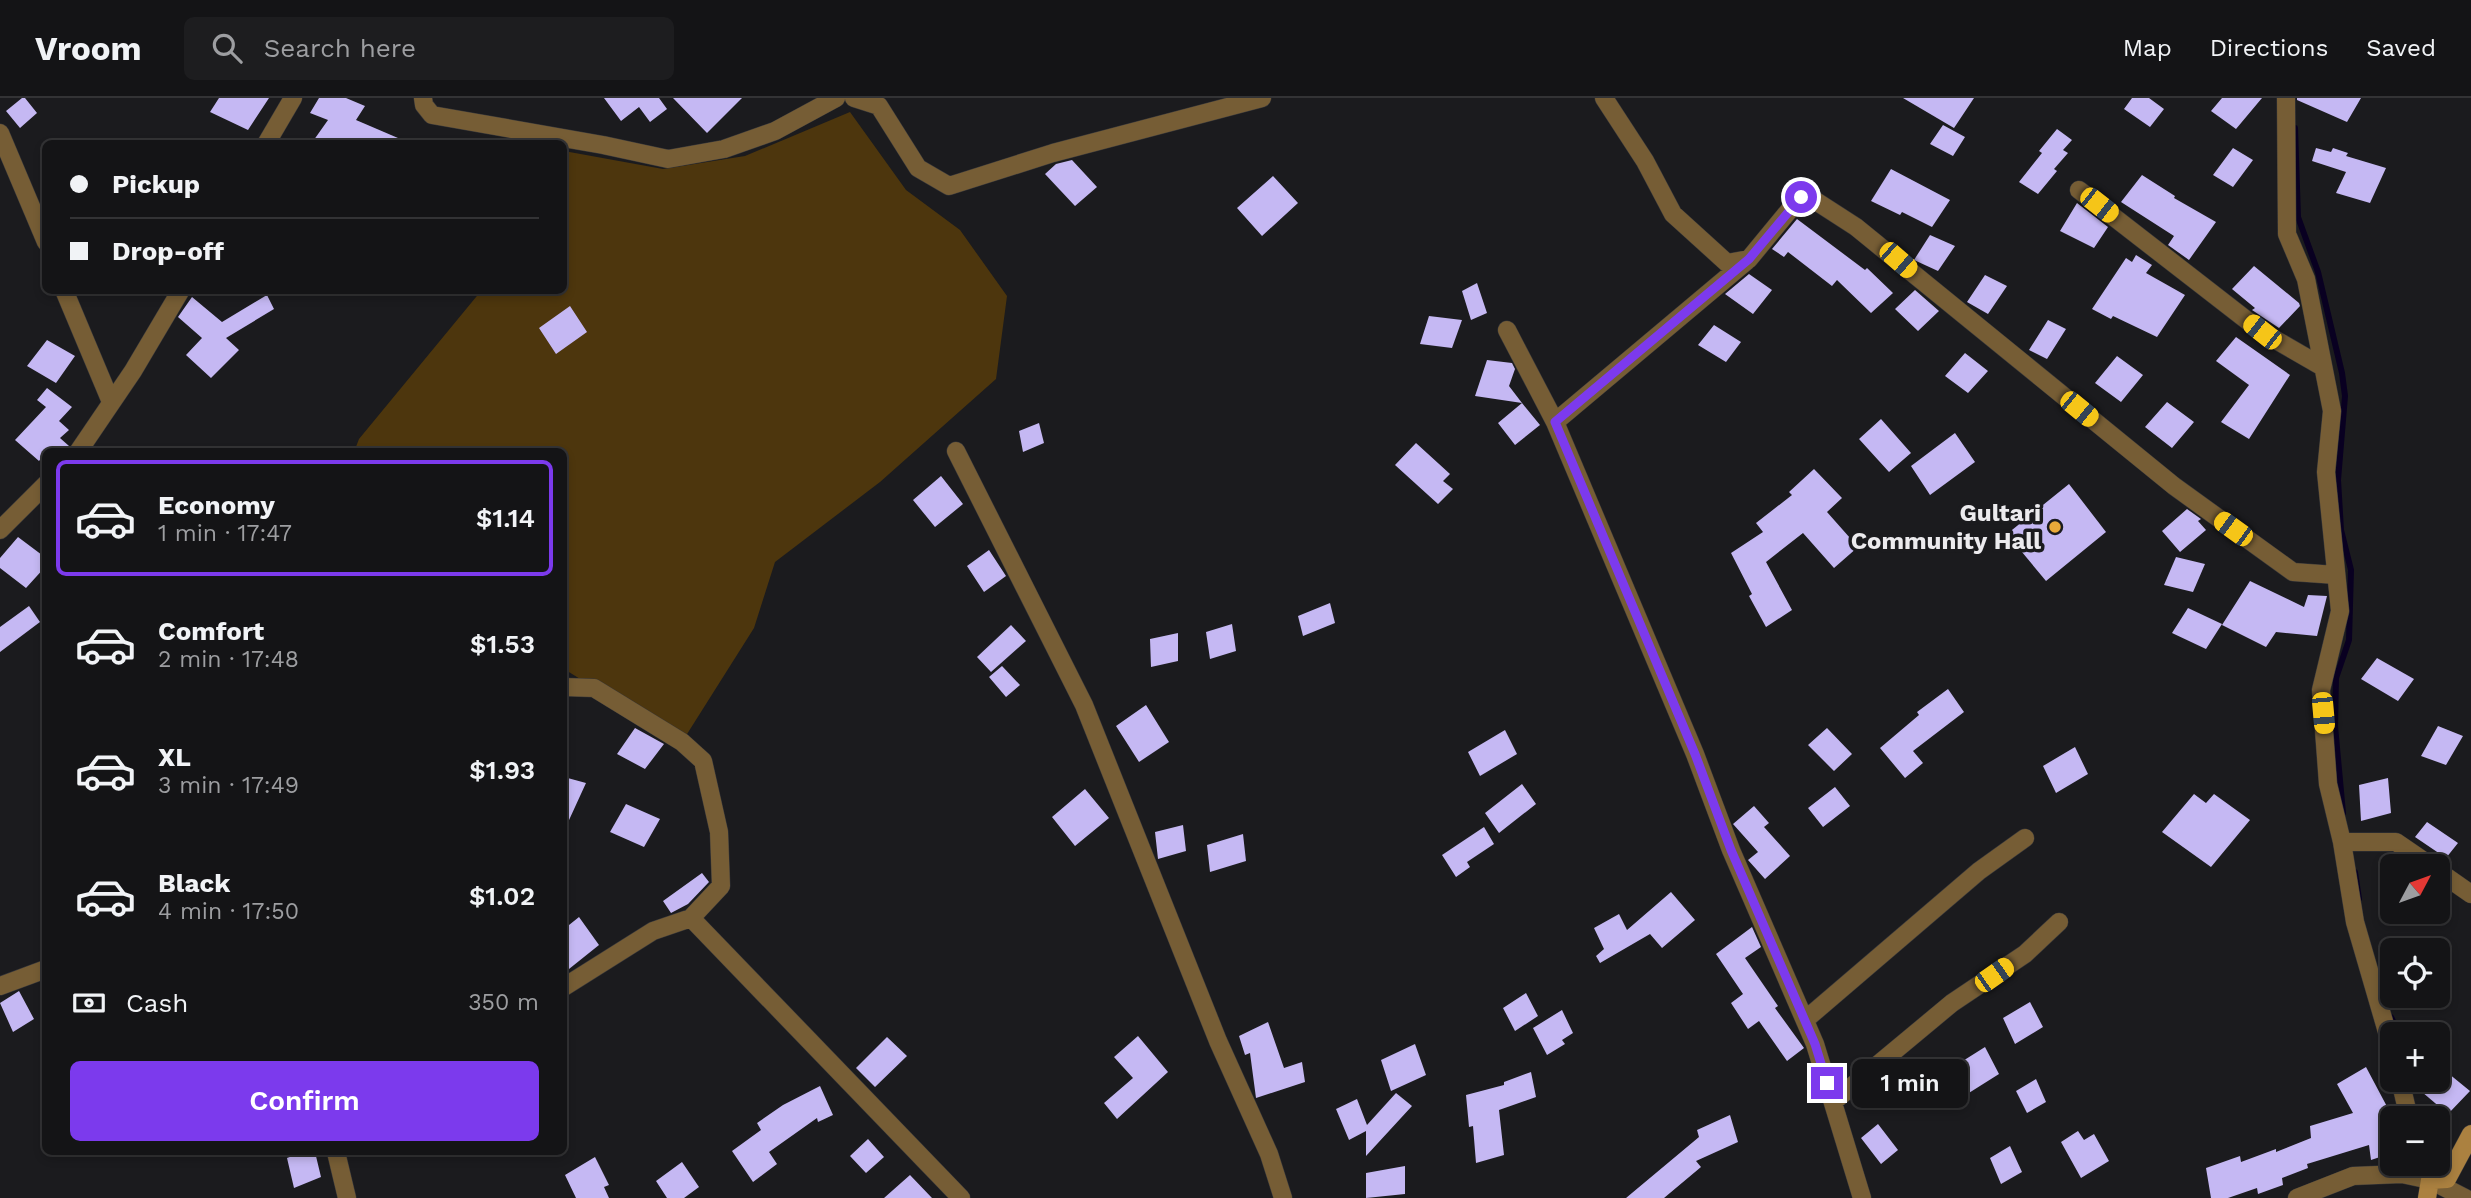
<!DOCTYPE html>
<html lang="en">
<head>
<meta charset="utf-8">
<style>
  :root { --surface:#141416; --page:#1d1d1f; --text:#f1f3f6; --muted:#9d9ea1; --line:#333335; --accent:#7c3aed }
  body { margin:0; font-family:"Work Sans",sans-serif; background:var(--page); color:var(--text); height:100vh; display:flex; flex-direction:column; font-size:26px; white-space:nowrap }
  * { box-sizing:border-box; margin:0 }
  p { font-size:23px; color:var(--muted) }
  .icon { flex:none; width:38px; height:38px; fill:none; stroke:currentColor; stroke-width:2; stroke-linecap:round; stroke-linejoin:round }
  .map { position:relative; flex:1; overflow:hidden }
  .side { position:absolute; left:42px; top:350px; width:525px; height:707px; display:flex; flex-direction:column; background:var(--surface); border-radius:10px; box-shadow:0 4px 10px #0003,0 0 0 2px var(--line) }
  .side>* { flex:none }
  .hud { position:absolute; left:42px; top:42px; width:525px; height:154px; border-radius:10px; box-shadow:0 4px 10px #0003,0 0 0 2px var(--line); display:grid; align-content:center; height:154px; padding:0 28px; background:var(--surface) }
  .needle { width:46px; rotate:49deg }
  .fabs { position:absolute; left:2380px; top:756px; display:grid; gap:14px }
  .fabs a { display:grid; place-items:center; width:70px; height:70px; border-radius:10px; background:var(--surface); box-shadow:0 4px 10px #0003,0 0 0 2px var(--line); font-size:35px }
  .end { position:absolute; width:32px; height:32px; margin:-16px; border:9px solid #7c3aed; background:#fff; box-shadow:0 0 0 4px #fff }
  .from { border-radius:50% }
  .bubble { position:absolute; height:49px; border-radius:10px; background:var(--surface); box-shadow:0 4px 10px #0003,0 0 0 2px var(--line); font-size:23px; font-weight:600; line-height:49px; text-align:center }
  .car { position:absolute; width:21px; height:42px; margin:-21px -10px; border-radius:9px; box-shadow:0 0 5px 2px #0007; background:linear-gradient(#f5c518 24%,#345 0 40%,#f5c518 0 76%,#345 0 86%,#f5c518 0) }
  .hud b { display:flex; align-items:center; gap:24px; height:66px; font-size:26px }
  .hud b+b { border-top:2px solid var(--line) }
  .hud i { width:18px; height:18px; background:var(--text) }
  ul { padding:12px 0 0; list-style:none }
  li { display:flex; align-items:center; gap:21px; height:116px; margin:0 14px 10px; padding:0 14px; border:4px solid transparent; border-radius:10px }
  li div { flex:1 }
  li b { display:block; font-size:26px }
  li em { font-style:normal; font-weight:600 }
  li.current { border-color:var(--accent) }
  li>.icon { width:63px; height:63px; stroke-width:1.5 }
  .pay { display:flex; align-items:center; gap:18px; height:77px; padding:0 28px; font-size:26px }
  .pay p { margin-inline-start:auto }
  .button { display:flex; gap:14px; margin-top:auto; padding:14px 28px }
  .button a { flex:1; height:80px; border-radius:10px; background:var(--accent); color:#fff; font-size:28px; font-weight:600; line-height:80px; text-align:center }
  header { display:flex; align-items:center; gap:42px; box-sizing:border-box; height:98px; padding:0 35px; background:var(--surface); border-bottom:2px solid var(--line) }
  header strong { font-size:33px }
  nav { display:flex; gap:38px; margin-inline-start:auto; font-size:24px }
  .search { width:490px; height:63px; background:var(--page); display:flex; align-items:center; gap:18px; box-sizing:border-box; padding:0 24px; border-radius:10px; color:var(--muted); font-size:26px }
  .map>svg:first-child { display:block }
  .green { fill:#4d360d }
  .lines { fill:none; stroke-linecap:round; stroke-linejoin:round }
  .stream { stroke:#090021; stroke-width:6 }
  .building { fill:#c5b8f3 }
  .street-casing { stroke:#38383b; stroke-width:19 }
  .secondary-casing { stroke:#38383b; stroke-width:19 }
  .street { stroke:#765d35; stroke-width:18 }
  .secondary { stroke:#ab8140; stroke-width:18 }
  .route { stroke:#7c3aed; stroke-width:9 }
  .poi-dot { fill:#eaaa39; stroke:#1b1b1e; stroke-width:2.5 }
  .labels { text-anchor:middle; stroke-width:7; stroke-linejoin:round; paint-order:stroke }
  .poi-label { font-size:24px; font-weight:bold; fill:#ecebee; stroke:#1b1b1e; text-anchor:end }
</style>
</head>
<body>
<header>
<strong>Vroom</strong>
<div class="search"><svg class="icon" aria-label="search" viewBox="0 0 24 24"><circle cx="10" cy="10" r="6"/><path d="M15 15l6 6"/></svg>Search here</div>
<nav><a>Map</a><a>Directions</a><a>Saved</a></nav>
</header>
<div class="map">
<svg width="2471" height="1100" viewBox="0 0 2471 1100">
  <rect width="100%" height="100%" fill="#1b1b1e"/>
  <!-- green -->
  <path class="green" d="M850 14 906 92 960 132 1007 198 996 281 880 384 775 464 754 530 682 644 564 571V354H354L359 341 481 193 564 192V53L663 71 745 58Z"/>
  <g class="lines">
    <!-- stream -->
    <path class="stream" d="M2295 30 2298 119 2318 174 2342 275 2345 298 2338 382 2341 432 2351 472 2349 542 2336 580 2335 628 2343 715
      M2355 774 2359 801
      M2391 919 2399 936
      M2429 1066 2430 1074"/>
  </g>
  <!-- building -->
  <path class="building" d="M22 0H25L37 15 20 30 6 13Z
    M219 0H269L248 32 210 14Z
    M319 0H346L365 8 356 22 412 46H311L328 22 310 15Z
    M604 0H659L667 11 650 24 639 9 621 23Z
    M673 0H742L707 35Z
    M1903 0H1974L1954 30Z
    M2132 0H2149L2164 11 2150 29 2124 11Z
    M2222 0H2262L2236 31 2211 13Z
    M2297 0H2361L2347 24 2297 2Z
    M1943 27 1965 39 1953 58 1930 46Z
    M2057 31 2072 42 2063 52 2068 55 2054 71 2057 73 2038 96 2019 84 2042 55 2039 53Z
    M2233 50 2253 62 2233 89 2213 77Z
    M2316 50 2331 54 2333 50 2348 55 2346 58 2386 70 2370 105 2336 95 2346 74 2312 63Z
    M1072 62 1097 89 1075 108 1045 76 1056 66Z
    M1891 71 1950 102 1932 129 1902 114 1900 117 1871 103Z
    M2142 77 2175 98 2174 100 2216 124 2189 162 2168 147 2174 138 2121 104Z
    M1273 78 1298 105 1262 138 1237 110Z
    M2077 105 2108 129 2094 150 2060 133Z
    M1797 121 1865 172 1867 170 1893 195 1871 215 1837 182 1832 188 1788 154 1784 159 1772 151Z
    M1930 137 1955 148 1938 173 1914 162Z
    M2136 157 2152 167 2146 175 2185 197 2157 239 2113 218 2111 221 2092 211 2126 160 2132 164Z
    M2254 168 2299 205 2300 208 2279 230 2252 212 2255 210 2232 191Z
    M1749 176 1772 192 1753 216 1725 196Z
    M1985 177 2007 188 1988 216 1967 204Z
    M1477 185 1487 215 1471 222 1462 193Z
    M1915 192 1939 213 1918 233 1895 211Z
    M267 197 274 211 226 240 239 252 211 280 186 257 202 240 178 219 192 199 222 224Z
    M570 208 587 234 556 256 539 230Z
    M1429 218 1462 222 1452 250 1420 246Z
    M2048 222 2066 231 2047 261 2029 252Z
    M1714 227 1741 244 1726 264 1698 247Z
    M2236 239 2290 277 2249 341 2221 324 2249 287 2216 263Z
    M47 242 75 258 56 285 27 268Z
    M1965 255 1988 273 1968 295 1945 278Z
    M2117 258 2143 277 2121 304 2095 285Z
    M1487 262 1512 265 1515 271 1509 288 1522 305 1475 298Z
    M47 290 72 309 59 323 69 332 60 340 69 348 67 354H46L39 363 15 342 46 309 37 302Z
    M2167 304 2194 324 2172 350 2145 329Z
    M1522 305 1540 327 1515 347 1498 325Z
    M1881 321 1911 355 1889 374 1859 341Z
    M1039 325 1044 345 1023 354 1019 333Z
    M1955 335 1975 364 1930 397 1911 368Z
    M1416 345 1450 376 1443 383 1453 391 1438 406 1395 367Z
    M1814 371 1842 400 1827 414 1858 449 1834 470 1803 435 1766 464 1792 512 1766 529 1749 498 1752 496 1731 455 1763 434 1756 425 1792 397 1789 394Z
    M941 378 963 406 935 429 913 402Z
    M2069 386 2106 434 2046 483 2007 436Z
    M2187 411 2201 421 2198 423 2206 432 2180 454 2162 433Z
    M18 439 46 460V468L26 490 0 470V460Z
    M989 452 1006 478 984 494 967 468Z
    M2176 459 2205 466 2193 494 2164 487Z
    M2250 483 2304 509 2308 497 2327 498 2317 538 2276 534 2266 549 2222 527Z
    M1330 505 1335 525 1303 538 1298 518Z
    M29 508 40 524 0 554V529Z
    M2188 510 2222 526 2206 551 2172 535Z
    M1232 526 1236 553 1210 561 1206 534Z
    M1011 527 1026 543 991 574 977 559Z
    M1178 535V563L1151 569 1150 541Z
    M2377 560 2414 581 2398 603 2361 581Z
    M1002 568 1020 587 1006 599 989 579Z
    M1948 591 1964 614 1913 653 1923 665 1905 680 1880 650 1919 617 1917 614Z
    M1146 607 1169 644 1139 664 1116 628Z
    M2438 628 2463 638 2446 667 2421 658Z
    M635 630 664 646 645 671 617 656Z
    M1827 630 1852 656 1834 673 1808 647Z
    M1505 632 1517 656 1480 678 1468 654Z
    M2075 649 2088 676 2056 695 2043 668Z
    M564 679 586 685 564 733Z
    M2388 680 2391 715 2361 723 2359 687Z
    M1522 686 1536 706 1499 735 1485 715Z
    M1835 689 1850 708 1823 729 1808 710Z
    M1085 691 1109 720 1075 748 1052 719Z
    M2194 696 2206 705 2214 696 2250 722 2211 769 2162 734Z
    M626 706 660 721 644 749 610 734Z
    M1754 708 1769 725 1764 729 1790 758 1765 781 1748 762 1758 754 1733 726Z
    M2427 724 2458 745 2446 760 2415 739Z
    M1183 727 1186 753 1158 761 1155 734Z
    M1484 729 1494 746 1467 764 1470 769 1456 779 1442 757Z
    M1243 736 1246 763 1210 774 1207 747Z
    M702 775 709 784 688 806 671 815 663 803Z
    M1671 794 1695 822 1662 850 1650 836 1600 865 1596 858 1604 851 1594 830 1619 816 1627 832Z
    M579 819 599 847 564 875V831Z
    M1752 829 1761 849 1745 860 1778 908 1775 910 1804 950 1787 963 1759 923 1748 931 1731 905 1743 896 1716 856Z
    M19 893 34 921 13 934 0 905Z
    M1526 895 1538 918 1515 933 1503 910Z
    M2030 904 2043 929 2015 946 2003 920Z
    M1562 912 1573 935 1562 942 1565 946 1547 957 1533 930Z
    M1268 924 1284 970 1302 964 1305 984 1256 1000 1250 955 1245 957 1239 938Z
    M1138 938 1168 974 1117 1021 1104 1005 1133 980 1114 959Z
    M887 939 907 958 875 989 856 970Z
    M1415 946 1426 977 1391 993 1381 962Z
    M1985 949 1999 976 1945 1010 1931 983Z
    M2366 969 2392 1018V1055L2371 1062 2369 1047 2307 1066 2308 1070 2282 1080 2283 1087 2258 1096 2257 1090 2228 1100H2211L2206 1070 2240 1058 2241 1064 2276 1051V1054L2311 1040 2310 1028 2353 1015 2337 986Z
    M2443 971 2470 993 2448 1016 2422 994 2433 982H2438V976Z
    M1531 974 1536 999 1499 1012 1504 1057 1476 1065 1473 1028 1469 1029 1466 997 1504 987V984Z
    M2036 981 2046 1004 2027 1015 2016 993Z
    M820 988 833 1017 818 1024 817 1020 769 1054 777 1066 753 1084 732 1053 761 1032 757 1025 783 1007Z
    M1396 995 1412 1008 1366 1058V1033L1349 1042 1336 1011 1357 1001 1367 1027Z
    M1730 1017 1738 1044 1696 1063 1701 1069 1664 1100H1626L1699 1039 1697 1032Z
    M1878 1026 1898 1052 1881 1066 1861 1040Z
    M2078 1033 2084 1042 2094 1036 2109 1063 2081 1080 2061 1044Z
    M868 1041 884 1059 866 1075 850 1058Z
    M2010 1048 2022 1074 2001 1086 1990 1060Z
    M303 1054H315L321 1079 294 1090 287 1060Z
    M595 1059 609 1087 604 1089 609 1100H576L565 1077Z
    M682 1064 699 1089 684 1100H667L656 1083Z
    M1405 1068V1096L1366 1100V1075Z
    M910 1077 932 1100H884Z"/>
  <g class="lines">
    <defs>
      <path id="street" d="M423 0 424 7 432 17 603 47 668 61 724 51 775 33 836 0
        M854 0 879 8 918 70 949 88 1053 55 1262 0
        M1604 0 1645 63 1673 116 1727 165 1749 161
        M2286 0 2287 136 2306 181 2332 313 2326 374 2340 513 2321 592 2328 686 2342 744 2355 824 2392 951
        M0 35 46 144
        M266 46 293 0
        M2079 92 2262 234 2321 268
        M64 192 111 304
        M1507 232 1555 324 1695 656 1731 752 1815 946 1862 1100
        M1555 324 1749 161 1801 98H1808L1856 129 2174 388 2293 474 2336 477
        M956 353 1084 607 1218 943 1269 1056 1283 1100
        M78 354 133 273 181 192
        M0 432 46 386
        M564 589 594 590 682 644 703 663 719 734 721 788 691 820 653 833 564 889
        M2342 744H2396L2431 768
        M2438 773 2471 796
        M691 820 961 1100
        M0 888 46 871
        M1805 922 1979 773 2025 740
        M2400 982 2409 1020
        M1833 1004 1952 905 2025 856 2059 824
        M336 1054 347 1100
        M2297 1100 2353 1078 2402 1076 2430 1082 2465 1100"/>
      <path id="secondary" d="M2427 1100 2430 1082 2447 1081 2471 1036"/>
    </defs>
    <!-- street casing -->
    <use href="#street" class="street-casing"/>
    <!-- secondary casing -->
    <use href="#secondary" class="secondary-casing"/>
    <!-- street -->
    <use href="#street" class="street"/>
    <!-- secondary -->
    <use href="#secondary" class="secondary"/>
  </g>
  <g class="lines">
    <!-- route -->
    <path class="route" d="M1801 99 1749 161 1555 324 1695 656 1731 752 1815 946 1827 985"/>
  </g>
  <!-- markers -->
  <circle class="poi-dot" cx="2055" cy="429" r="7"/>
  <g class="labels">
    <!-- poi labels -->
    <g class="poi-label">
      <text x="2041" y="423">Gultari<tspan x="2041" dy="28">Community Hall</tspan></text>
    </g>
  </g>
</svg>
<div class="fabs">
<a><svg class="needle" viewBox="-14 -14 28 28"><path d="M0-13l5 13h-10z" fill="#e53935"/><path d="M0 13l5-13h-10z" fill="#9d9ea1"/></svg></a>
<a><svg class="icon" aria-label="locate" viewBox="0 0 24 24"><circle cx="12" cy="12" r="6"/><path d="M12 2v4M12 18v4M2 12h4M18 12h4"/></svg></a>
<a>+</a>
<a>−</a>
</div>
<i class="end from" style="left:1801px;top:99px"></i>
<i class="end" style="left:1827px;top:985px"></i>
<div class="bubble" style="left:1852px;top:961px;width:116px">1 min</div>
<i class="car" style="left:2099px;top:107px;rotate:128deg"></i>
<i class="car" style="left:1898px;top:162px;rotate:131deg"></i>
<i class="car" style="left:2262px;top:234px;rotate:308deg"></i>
<i class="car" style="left:2079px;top:311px;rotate:129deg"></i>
<i class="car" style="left:2233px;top:431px;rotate:306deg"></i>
<i class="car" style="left:2323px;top:615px;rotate:175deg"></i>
<i class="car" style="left:1994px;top:877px;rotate:55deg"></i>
<div class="hud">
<b><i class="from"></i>Pickup</b>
<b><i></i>Drop-off</b>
</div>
<section class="side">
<ul>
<li class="current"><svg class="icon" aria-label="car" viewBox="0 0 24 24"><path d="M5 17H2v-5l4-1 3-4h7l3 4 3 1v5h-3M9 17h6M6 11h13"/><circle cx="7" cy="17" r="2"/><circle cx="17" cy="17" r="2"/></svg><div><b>Economy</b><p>1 min · 17:47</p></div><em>$1.14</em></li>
<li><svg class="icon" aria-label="car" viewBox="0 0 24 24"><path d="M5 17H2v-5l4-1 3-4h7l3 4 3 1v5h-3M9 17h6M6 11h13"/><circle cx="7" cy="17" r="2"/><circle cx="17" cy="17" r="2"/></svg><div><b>Comfort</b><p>2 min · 17:48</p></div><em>$1.53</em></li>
<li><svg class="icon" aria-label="car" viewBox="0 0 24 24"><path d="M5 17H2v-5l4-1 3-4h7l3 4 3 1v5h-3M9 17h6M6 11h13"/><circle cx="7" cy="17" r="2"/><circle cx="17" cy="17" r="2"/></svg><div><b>XL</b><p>3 min · 17:49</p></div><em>$1.93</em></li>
<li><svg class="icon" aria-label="car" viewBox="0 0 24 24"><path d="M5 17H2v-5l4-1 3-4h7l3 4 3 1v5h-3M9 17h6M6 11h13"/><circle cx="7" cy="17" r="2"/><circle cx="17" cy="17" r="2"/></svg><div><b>Black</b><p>4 min · 17:50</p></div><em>$1.02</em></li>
</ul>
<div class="pay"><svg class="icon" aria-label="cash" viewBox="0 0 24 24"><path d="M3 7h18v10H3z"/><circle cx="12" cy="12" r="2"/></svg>Cash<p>350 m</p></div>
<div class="button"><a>Confirm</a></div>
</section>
</div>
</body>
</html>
